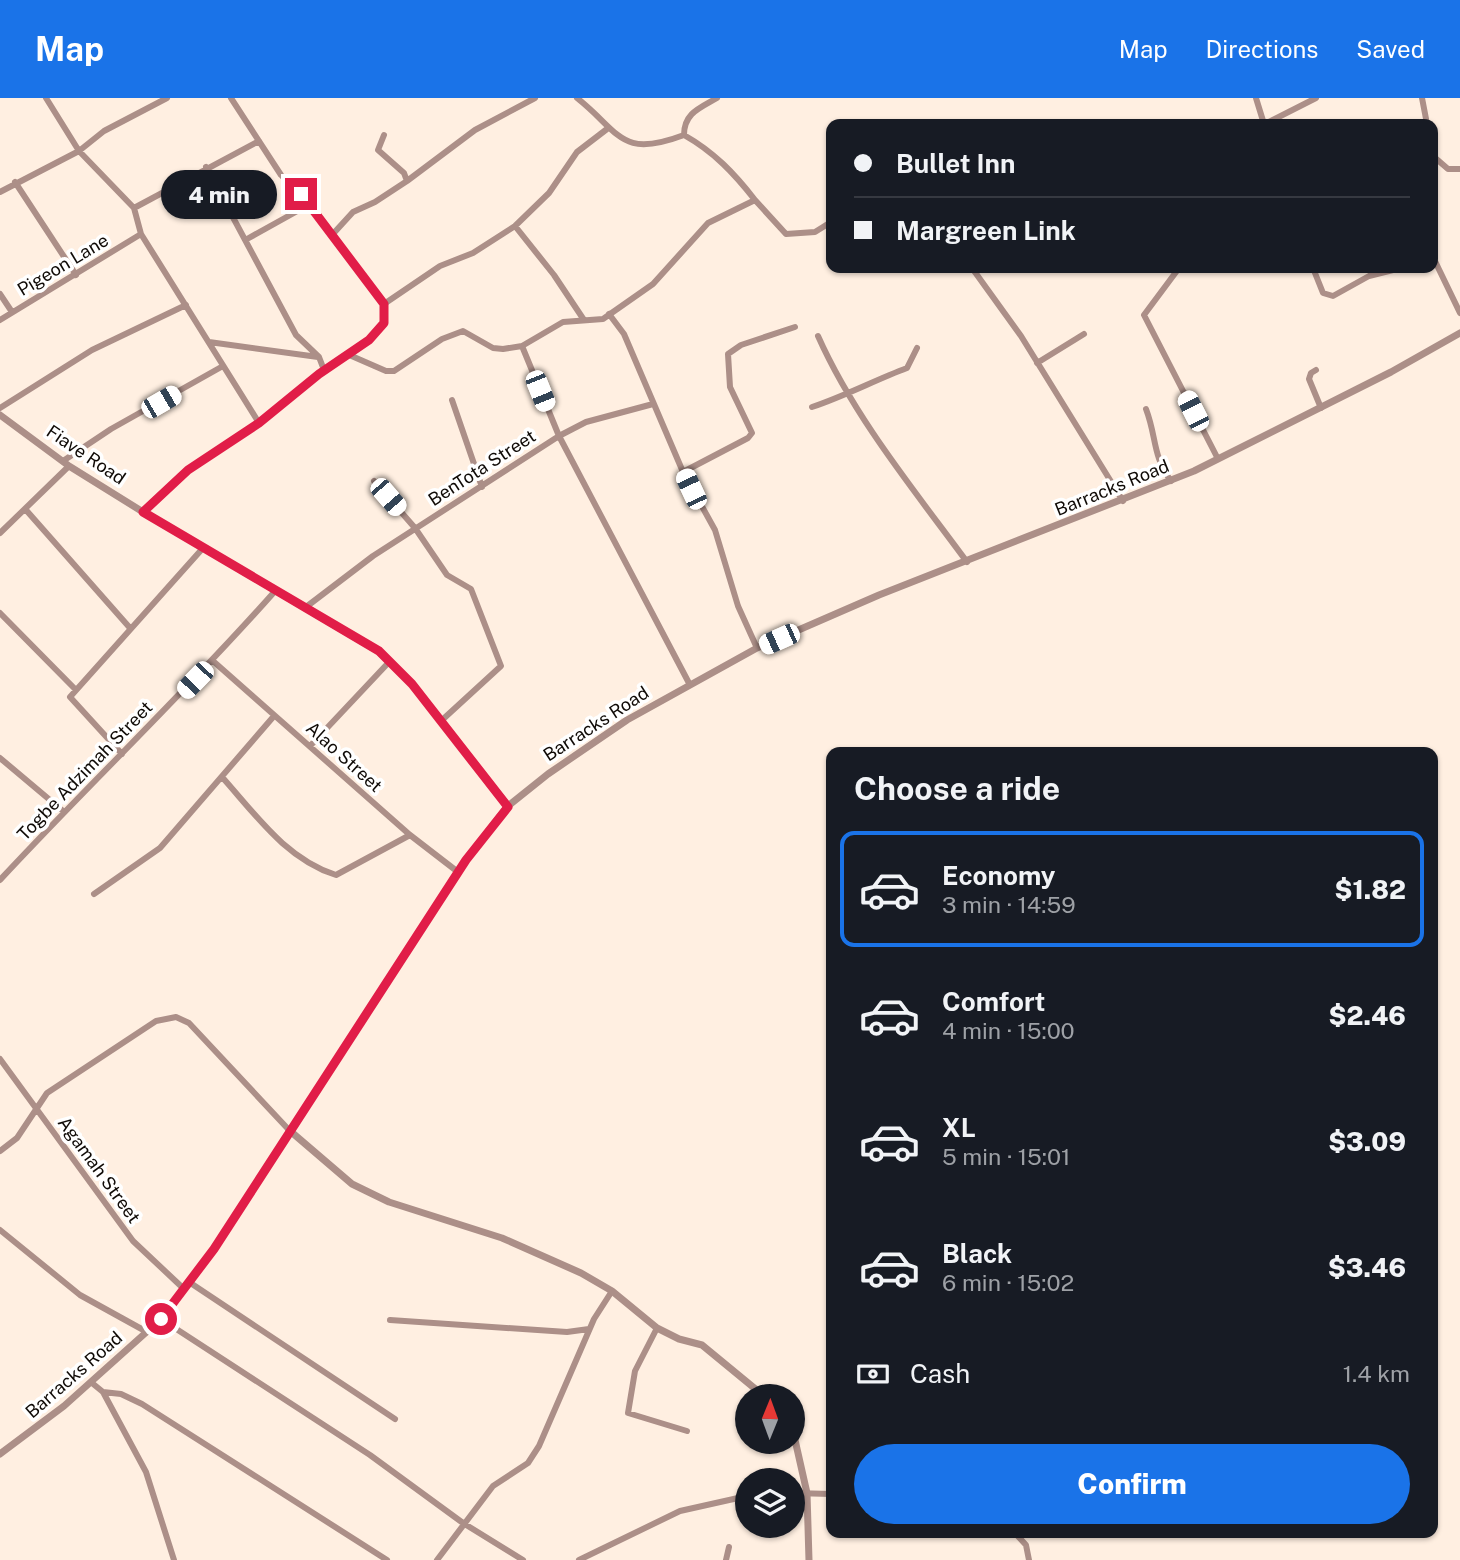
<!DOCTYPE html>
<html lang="en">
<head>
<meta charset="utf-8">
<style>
  :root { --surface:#171b24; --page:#20242c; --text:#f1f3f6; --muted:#9ea1a6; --line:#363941; --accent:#1a73e8 }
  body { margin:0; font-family:"Public Sans",sans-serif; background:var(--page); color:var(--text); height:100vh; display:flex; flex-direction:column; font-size:26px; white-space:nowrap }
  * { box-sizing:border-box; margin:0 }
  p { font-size:23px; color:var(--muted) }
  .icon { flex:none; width:38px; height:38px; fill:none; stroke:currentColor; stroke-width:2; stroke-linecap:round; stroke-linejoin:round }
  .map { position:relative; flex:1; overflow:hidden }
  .sheet { position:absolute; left:826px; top:649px; width:612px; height:791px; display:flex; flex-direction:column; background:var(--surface); border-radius:14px; box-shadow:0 2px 5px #0004 }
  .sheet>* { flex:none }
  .banner { position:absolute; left:826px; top:21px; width:612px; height:154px; border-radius:14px; box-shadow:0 2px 5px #0004; display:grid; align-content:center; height:154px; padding:0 28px; background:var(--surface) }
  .needle { width:46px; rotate:1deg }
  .buttons { position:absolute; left:735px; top:1286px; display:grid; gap:14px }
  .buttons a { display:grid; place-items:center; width:70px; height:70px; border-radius:50%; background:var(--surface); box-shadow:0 2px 5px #0004; font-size:35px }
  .end { position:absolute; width:32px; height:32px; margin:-16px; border:9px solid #e11d48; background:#fff; box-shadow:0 0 0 4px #fff }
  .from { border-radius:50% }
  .bubble { position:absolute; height:49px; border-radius:24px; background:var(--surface); box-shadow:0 2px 5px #0004; font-size:23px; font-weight:800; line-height:49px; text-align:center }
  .car { position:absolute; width:21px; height:42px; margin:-21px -10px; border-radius:9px; box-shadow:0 0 5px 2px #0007; background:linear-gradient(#fff 24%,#345 0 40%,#fff 0 76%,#345 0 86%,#fff 0) }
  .banner b { display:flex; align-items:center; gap:24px; height:66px; font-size:26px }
  .banner b+b { border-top:2px solid var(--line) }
  .banner i { width:18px; height:18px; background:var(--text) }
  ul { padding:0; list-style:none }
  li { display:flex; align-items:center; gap:21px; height:116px; margin:0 14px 10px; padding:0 14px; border:4px solid transparent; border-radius:14px }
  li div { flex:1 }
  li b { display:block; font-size:26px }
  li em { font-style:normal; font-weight:800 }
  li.selected { border-color:var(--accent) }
  li>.icon { width:63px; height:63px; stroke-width:1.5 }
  h2 { padding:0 28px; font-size:32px; line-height:84px }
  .pay { display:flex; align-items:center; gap:18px; height:77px; padding:0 28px; font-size:26px }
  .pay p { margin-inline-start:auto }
  .action { display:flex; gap:14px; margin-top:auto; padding:14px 28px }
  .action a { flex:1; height:80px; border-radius:42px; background:var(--accent); color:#fff; font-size:28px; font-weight:800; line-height:80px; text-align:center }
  header { display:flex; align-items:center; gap:42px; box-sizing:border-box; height:98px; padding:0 35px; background:var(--accent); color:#fff }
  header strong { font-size:33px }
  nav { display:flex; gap:38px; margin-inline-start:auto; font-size:24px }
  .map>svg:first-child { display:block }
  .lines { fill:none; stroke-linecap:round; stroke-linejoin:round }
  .minor { stroke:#ac8f88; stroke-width:6 }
  .tertiary { stroke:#ac8f88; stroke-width:7 }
  .route { stroke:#e11d48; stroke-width:9 }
  .labels { text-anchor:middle; stroke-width:7; stroke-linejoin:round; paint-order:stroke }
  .street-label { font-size:18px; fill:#0f0a06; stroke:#fff }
</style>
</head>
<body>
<header>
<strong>Map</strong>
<nav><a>Map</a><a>Directions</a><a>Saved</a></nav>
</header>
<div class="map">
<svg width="1460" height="1462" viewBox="0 0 1460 1462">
  <rect width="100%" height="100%" fill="#ffefe1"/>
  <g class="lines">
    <!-- minor -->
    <path class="minor" d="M46 0 79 53 134 110 141 136 259 325
      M1256 0 1264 26
      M1422 0 1427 26
      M1265 26 1316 0
      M384 37 378 52 404 75 407 83
      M684 37C684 15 700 10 717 0
      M1433 58 1448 71H1460
      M206 69 296 237 319 259 324 272
      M15 84 76 177
      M0 94 79 53 104 33 167 0
      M755 102 786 136 815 134 831 124
      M134 110 259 43
      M515 128 554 177 584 222
      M332 137 353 114 375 104 407 83 475 32 535 0
      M247 141 310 106
      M1433 159 1460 215
      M972 170 1021 238 1123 403
      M1179 170 1144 217 1218 361
      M1313 170 1323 195 1333 198 1369 178 1401 170
      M0 196 12 214
      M384 206 440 168 473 155 515 128 549 95 577 54 607 31
      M609 216 624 236 683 374 715 432 738 508 757 550
      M0 222 141 136
      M818 238C854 319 914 392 967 464
      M209 244 318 259
      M522 248 559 338 690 587
      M347 256 386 273H394L442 241 463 233 493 250 503 251 522 248 563 224 603 221 653 186 708 125 755 102C734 75 714 54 684 37 620 61 621 35 577 0
      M1037 265 1084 236
      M1316 272 1311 275 1309 281 1321 310
      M452 302 482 389
      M812 309C845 298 875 282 907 270L917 250
      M0 310 92 252 186 207
      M1146 311C1157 340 1152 357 1171 383
      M63 363 111 331 223 268
      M683 374 748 340 752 335 730 289 728 256 741 247 795 229
      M374 383 415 430 447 477 471 491 501 568 441 623
      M26 412 130 530
      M143 414 188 372 259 325 319 276 369 242 384 225V206L310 106 281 77 231 0
      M0 435 69 368
      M306 509 373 458 559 338 586 324 653 306
      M0 515 76 592
      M213 563 410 737 458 774
      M311 647 390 563
      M122 656 70 599 203 450
      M0 660 63 713
      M222 679C256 717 286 761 336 777L410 737
      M0 782C91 684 188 592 276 492
      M94 796 160 750 274 618
      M0 961 133 1143 184 1191
      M0 1053 17 1040 47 995 156 923 176 919 189 925 289 1032
      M0 1132 80 1197 147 1234
      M189 1184 395 1321
      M161 1221 370 1357 463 1425 523 1462
      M390 1222 567 1234 589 1231
      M657 1230 635 1273 628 1315 687 1333
      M92 1285 103 1294 146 1374 174 1462
      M103 1294 121 1296 142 1306 387 1462
      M793 1395 831 1396
      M1015 1435 1026 1447 1029 1462
      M437 1462 493 1388 528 1365 539 1348 594 1221 612 1193
      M579 1462 680 1413 747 1398
      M726 1462 729 1449"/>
    <!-- tertiary -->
    <path class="tertiary" d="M0 317 69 368 143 414 378 553 412 586 508 708
      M289 1032 352 1086 389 1104 502 1140 581 1175 612 1193 657 1230 679 1241 702 1247 764 1298
      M793 1333 807 1395 809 1462
      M0 1356 64 1308 161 1221 214 1151 466 762 508 708 548 676 627 622 757 550 879 497 1194 373 1391 274 1460 235"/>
  </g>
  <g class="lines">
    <!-- route -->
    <path class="route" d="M161 1221 214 1151 466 762 508 709 412 586 379 553 143 414 188 372 259 325 319 276 369 242 384 225V206L301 96"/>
  </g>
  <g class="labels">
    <!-- street labels -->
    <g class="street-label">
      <text transform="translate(63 167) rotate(-31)" y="6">Pigeon Lane</text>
      <text transform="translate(86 357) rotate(34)" y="6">Fiave Road</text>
      <text transform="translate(482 370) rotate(-33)" y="6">BenTota Street</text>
      <text transform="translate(1112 390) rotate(-22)" y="6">Barracks Road</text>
      <text transform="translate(596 626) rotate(-33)" y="6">Barracks Road</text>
      <text transform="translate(344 659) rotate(42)" y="6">Alao Street</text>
      <text transform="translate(85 673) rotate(-46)" y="6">Togbe Adzimah Street</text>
      <text transform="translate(99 1072) rotate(54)" y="6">Agamah Street</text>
      <text transform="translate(74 1277) rotate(-41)" y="6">Barracks Road</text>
    </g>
  </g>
</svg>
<div class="buttons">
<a><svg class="needle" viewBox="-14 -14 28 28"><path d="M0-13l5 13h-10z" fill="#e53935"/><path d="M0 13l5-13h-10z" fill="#9ea1a6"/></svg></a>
<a><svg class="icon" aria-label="layers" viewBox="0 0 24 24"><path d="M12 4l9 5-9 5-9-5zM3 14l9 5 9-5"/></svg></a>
</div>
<i class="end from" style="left:161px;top:1221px"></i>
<i class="end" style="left:301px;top:96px"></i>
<div class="bubble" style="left:161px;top:72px;width:116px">4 min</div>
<i class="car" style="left:540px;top:293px;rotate:158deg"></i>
<i class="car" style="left:161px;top:304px;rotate:60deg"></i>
<i class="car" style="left:1193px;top:313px;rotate:333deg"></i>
<i class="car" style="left:691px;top:391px;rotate:335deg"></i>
<i class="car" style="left:388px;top:399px;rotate:139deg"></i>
<i class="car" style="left:779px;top:541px;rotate:246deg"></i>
<i class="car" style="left:195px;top:582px;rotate:224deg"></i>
<div class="banner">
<b><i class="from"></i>Bullet Inn</b>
<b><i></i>Margreen Link</b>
</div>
<section class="sheet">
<h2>Choose a ride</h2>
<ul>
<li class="selected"><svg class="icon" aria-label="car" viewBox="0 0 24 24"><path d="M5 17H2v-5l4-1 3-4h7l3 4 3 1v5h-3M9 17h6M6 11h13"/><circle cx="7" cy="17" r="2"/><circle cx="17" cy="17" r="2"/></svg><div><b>Economy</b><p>3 min · 14:59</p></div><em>$1.82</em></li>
<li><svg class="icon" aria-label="car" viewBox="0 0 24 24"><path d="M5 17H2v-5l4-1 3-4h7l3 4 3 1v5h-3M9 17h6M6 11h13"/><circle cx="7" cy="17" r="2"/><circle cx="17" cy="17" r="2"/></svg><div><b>Comfort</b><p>4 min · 15:00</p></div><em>$2.46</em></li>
<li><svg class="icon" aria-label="car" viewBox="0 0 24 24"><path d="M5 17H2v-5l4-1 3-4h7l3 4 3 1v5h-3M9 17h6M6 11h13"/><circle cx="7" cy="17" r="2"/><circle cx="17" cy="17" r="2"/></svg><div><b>XL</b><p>5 min · 15:01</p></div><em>$3.09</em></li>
<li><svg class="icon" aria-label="car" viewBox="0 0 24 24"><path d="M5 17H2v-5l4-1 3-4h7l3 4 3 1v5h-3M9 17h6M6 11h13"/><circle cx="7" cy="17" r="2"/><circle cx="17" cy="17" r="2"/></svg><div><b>Black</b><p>6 min · 15:02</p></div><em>$3.46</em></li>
</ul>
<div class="pay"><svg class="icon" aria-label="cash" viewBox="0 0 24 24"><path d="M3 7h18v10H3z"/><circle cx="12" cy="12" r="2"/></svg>Cash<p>1.4 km</p></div>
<div class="action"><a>Confirm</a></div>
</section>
</div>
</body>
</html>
